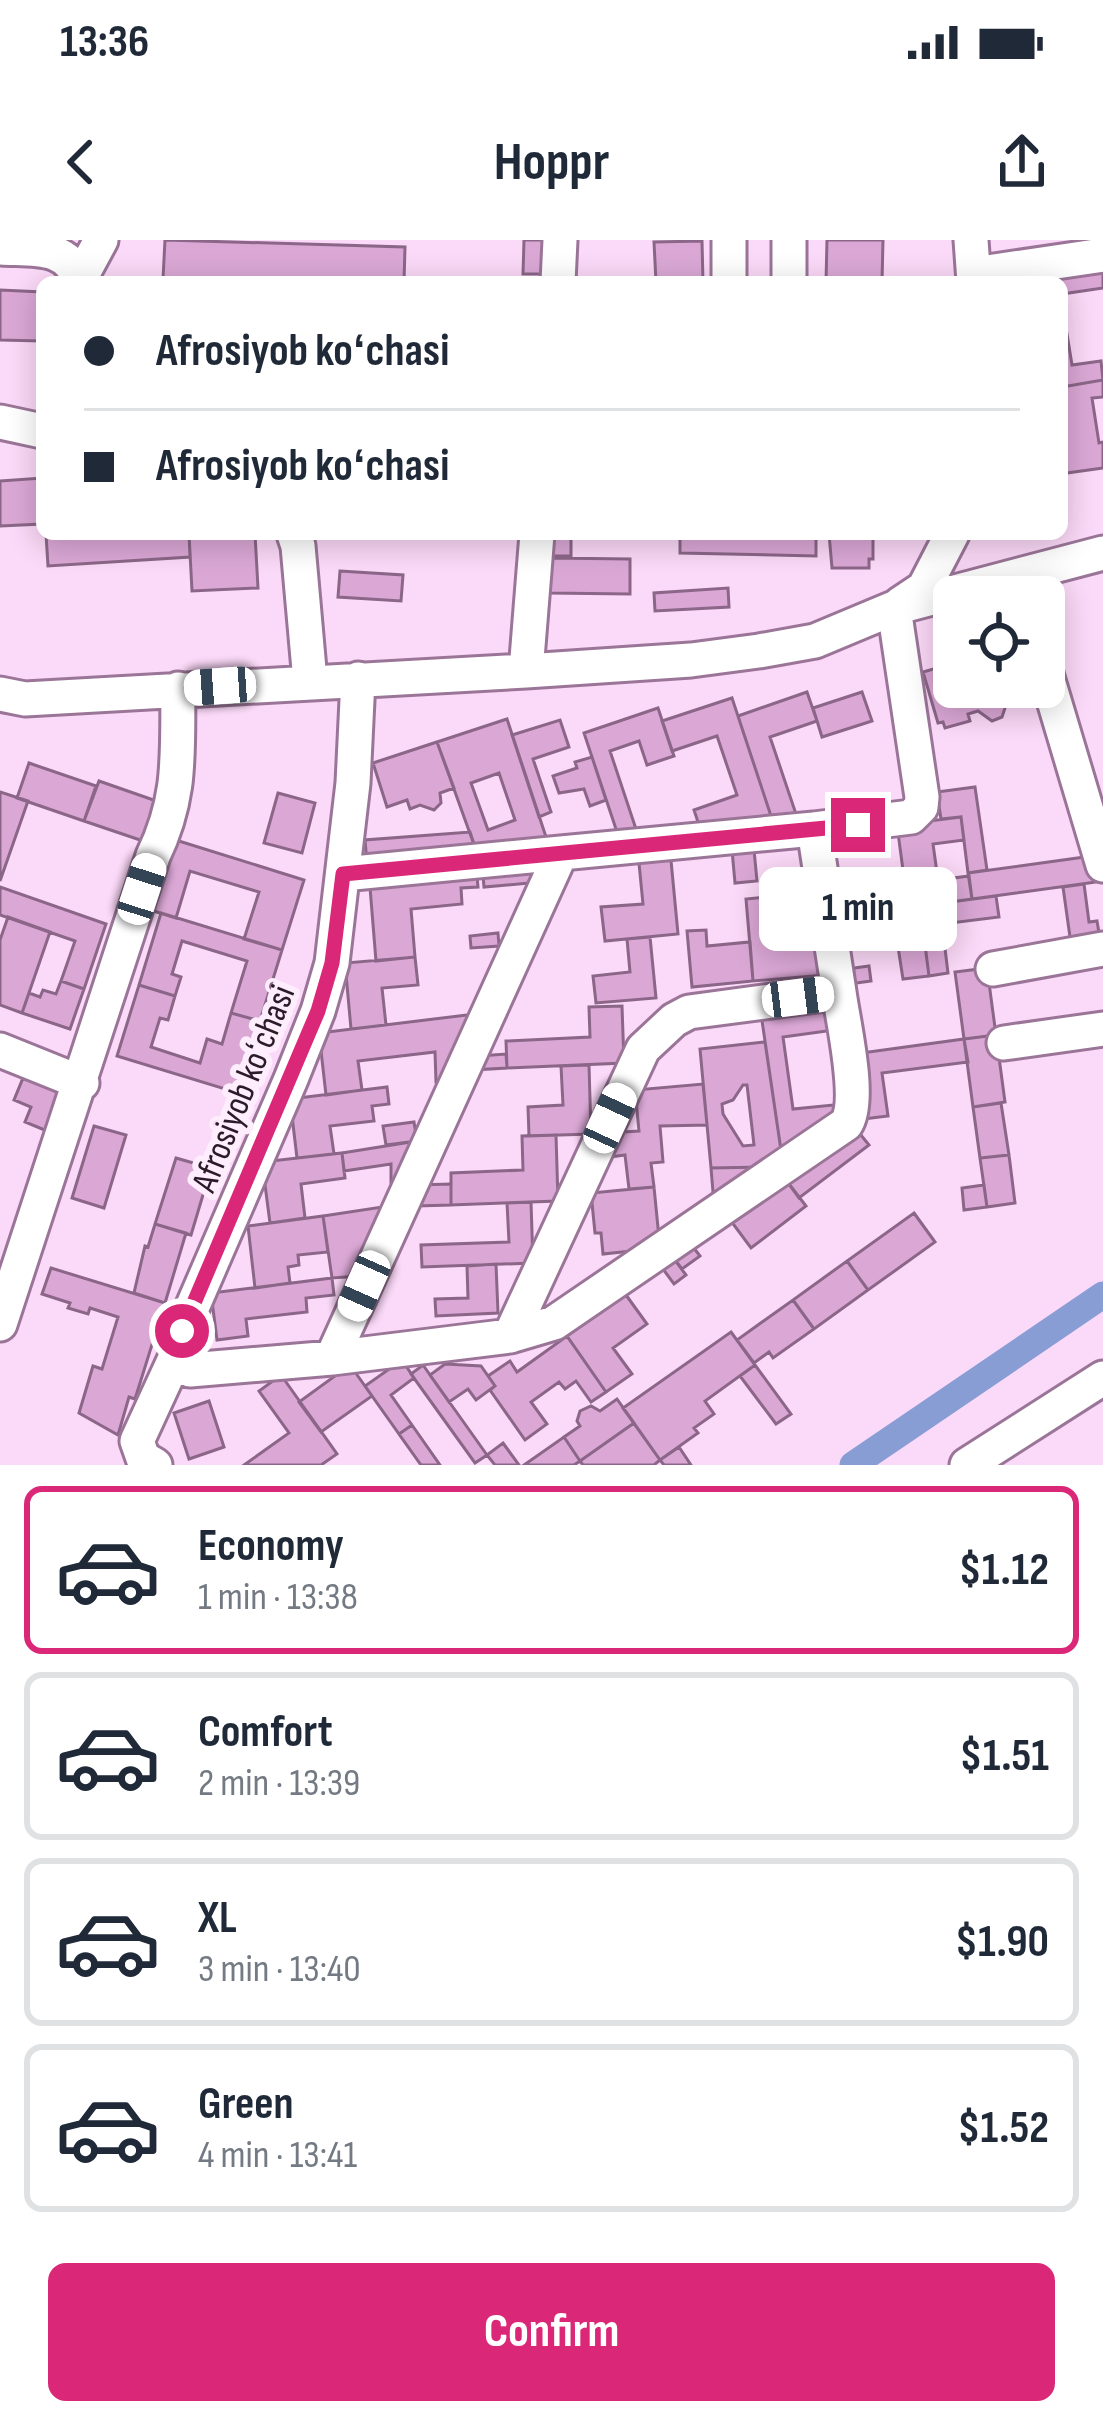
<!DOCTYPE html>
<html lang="en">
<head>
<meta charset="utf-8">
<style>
  :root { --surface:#fff; --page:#f6f6f7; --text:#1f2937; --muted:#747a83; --line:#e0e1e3; --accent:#db2777 }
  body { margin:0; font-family:"Sofia Sans Condensed",sans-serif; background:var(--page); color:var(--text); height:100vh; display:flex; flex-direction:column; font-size:45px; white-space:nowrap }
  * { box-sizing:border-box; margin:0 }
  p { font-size:39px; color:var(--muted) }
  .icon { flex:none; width:66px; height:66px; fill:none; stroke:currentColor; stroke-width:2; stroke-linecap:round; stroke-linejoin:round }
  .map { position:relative; height:1225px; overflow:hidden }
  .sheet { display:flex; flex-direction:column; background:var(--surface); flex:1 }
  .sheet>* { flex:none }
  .top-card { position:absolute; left:36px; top:36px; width:1032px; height:264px; border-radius:18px; box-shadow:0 6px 30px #0003; display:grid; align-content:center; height:264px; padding:0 48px; background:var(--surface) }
  .tools { position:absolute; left:933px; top:336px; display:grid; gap:24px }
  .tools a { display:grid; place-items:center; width:132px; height:132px; border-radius:18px; background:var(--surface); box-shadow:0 6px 30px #0003; font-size:60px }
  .end { position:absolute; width:54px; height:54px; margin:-27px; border:15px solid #db2777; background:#fff; box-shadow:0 0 0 6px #fff }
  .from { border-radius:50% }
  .bubble { position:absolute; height:84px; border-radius:18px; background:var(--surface); box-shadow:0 6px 30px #0003; font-size:39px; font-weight:700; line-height:84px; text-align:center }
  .car { position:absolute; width:36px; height:72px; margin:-36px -18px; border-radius:15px; box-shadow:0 0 9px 3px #0007; background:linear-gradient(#fff 24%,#345 0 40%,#fff 0 76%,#345 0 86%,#fff 0) }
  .top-card b { display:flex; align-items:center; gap:42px; height:114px; font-size:45px }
  .top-card b+b { border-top:3px solid var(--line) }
  .top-card i { width:30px; height:30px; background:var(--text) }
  ul { padding:21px 0 0; list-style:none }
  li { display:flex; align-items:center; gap:36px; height:168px; margin:0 24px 18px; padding:0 24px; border:6px solid var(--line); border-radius:18px }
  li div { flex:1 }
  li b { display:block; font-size:45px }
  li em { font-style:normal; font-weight:700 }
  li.selected { border-color:var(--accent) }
  li>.icon { width:108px; height:108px; stroke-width:1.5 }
  .button { display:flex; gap:24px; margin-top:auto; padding:24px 48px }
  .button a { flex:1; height:138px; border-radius:18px; background:var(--accent); color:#fff; font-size:48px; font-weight:700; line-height:138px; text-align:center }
  .status { display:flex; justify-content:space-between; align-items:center; height:84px; padding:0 60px; background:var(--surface); direction:ltr }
  .status svg { height:33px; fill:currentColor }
  header { display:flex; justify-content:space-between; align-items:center; height:156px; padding:0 48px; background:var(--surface); font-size:54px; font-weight:700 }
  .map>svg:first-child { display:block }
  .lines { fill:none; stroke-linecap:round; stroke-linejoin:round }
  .canal { stroke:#899dd5; stroke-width:27 }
  .building { fill:#dba8d6; stroke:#8b6688; stroke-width:3; fill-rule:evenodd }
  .minor-casing { stroke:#9b7598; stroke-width:39 }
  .minor { stroke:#fff; stroke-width:33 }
  .route { stroke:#db2777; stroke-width:15 }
  .labels { text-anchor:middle; stroke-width:12; stroke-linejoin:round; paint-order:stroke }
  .street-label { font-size:36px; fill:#2a1b29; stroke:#feedfc }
</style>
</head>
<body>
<div class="status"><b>13:36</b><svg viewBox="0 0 49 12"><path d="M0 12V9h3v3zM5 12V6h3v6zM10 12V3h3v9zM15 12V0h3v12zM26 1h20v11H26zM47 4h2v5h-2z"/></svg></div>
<header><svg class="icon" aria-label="back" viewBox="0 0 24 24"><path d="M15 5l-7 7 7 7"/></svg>Hoppr<svg class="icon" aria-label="share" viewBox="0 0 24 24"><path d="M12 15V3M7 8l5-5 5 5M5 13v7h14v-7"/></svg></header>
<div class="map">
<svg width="1103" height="1225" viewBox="0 0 1103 1225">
  <rect width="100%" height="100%" fill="#fbd9f8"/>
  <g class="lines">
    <!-- canal -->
    <path class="canal" d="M853 1225 1103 1055"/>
  </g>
  <!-- building -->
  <path class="building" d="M165 0 405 7 404 42 163 39Z
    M524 0H546L545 34H523Z
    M827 0H883L882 42H826Z
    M702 1 703 42H656L654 2Z
    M1103 30V48L1062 54 1058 37Z
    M0 50 42 52 41 101 0 100Z
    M1062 63 1072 125 1101 121 1103 140 1062 147Z
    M1103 140V157L1092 158 1099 203 1103 202V228L1067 233 1062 200V147Z
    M42 238V284L0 286V241Z
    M46 294H189L190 317 48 326Z
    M189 294H255L258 348 192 351Z
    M680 294H816V316L680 313Z
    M829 294H873V319H869V328H832Z
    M546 295H571V316H546Z
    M549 318 630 319V354L549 353Z
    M340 331 403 335 401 361 338 357Z
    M728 348 729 367 655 371 654 353Z
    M954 423V447H1037L1040 458 1019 464 1018 459 1007 462 1002 477 992 481 978 471 968 474 970 481 945 488 943 482 938 483 923 432Z
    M807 452 817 481 770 497 796 574 773 582 738 476Z
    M862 452 872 481 822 497 813 468Z
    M732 458 772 579 702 594 694 570 737 555 717 496 672 511 662 481Z
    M658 468 674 516 647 525 639 501 610 511 637 592 619 598 584 493Z
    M507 479 549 606 477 613 437 502ZM499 533 515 580 488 590 471 543Z
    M560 480 569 507 533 519 551 572 539 577 512 495Z
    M437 502 454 548 440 553 441 563 434 570 420 565 410 569 407 560 387 567 373 523Z
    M592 517 606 560 590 566 584 549 559 553 553 536 577 528 575 522Z
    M29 523 96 546 84 581 17 558Z
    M99 541 165 564 152 604 84 581Z
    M975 547 987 630 968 633 961 577 941 579 937 552Z
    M0 552 28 561 0 641Z
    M278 553 315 563 302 613 264 603Z
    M961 577 964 600 933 604 938 640 969 636 972 659 908 668 897 585Z
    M470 592 477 613 367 623 365 600Z
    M166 597 304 640 282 710 244 699 259 652 190 631 176 678 144 668Z
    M731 599 754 610 757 641 735 643Z
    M670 610 678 694 605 701 601 667 643 664 638 613Z
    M1092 616 1096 642 972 659 968 633Z
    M539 619 541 642 484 647 482 624Z
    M476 626 478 647 461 648 462 664 411 669 415 717 376 721 369 635Z
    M904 640 908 668 836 678 833 650Z
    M1084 644 1089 682 1097 681 1099 693 1070 697 1063 647Z
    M0 647 106 684 84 749 61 741 75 701 0 675Z
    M996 656 999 677 942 684 948 733 929 736 920 666Z
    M768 657 772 700 823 695 826 735 753 741 746 659Z
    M920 666 929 736 903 739 896 694 840 702 836 678Z
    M161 673 282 710 260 781 231 773 247 721 182 701 172 734 181 737 175 756 139 745Z
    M8 677 50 692 22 773 0 765V700Z
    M706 690 707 706 750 702 753 741 692 747 687 691Z
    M498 693 499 706 471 708 470 696Z
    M650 697 656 758 596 763 593 736 630 732 627 699Z
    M415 717 418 745 382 748 386 785 351 789 345 723Z
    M869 726 871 741 849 744 847 729Z
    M987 728 996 795 964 799 955 732Z
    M61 741 84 749 70 789 22 773 29 753 40 757 43 750 56 754Z
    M139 745 175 756 168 780 160 778 151 807 200 823 207 799 222 804 231 773 260 781 238 853 117 816Z
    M829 757 834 790 783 797 793 869 833 865 838 880 782 917 760 767Z
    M622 766 624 823 507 828 506 801 590 797 589 767Z
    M475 774 450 841 436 842 435 812 358 821 362 850 326 855 319 793Z
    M996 795 1005 862 973 867 964 799Z
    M964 799 968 822 882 833 888 876 863 879 854 814Z
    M765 802 782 917 767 927 711 928 700 809ZM743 845H747L754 905 743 906 723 874 722 864 733 860Z
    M506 814 507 828 471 830 479 816Z
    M589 825 591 894 529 896 528 867 563 865 561 826Z
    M23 838 63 854 47 891 25 882 31 867 14 860Z
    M703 844 707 885 660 886 663 922 651 923 654 947 629 949 625 915 603 918 607 906 623 892 639 891 635 850Z
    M387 847 389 864 372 866 374 881 330 886 334 914 297 918 290 859Z
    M1001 863 1009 915 980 918 973 867Z
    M414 882 417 901 386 905 383 886Z
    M852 884 869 905 799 958 783 936Z
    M94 886 126 895 104 968 72 958Z
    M556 895 558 961 451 965V933L523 930 522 896Z
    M417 901 397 941 391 942V924L344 931 342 913Z
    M342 913 345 938 301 944 305 978 270 983 262 922Z
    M1009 915 1015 963 987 967 980 918Z
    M176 918 211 928 191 995 155 984Z
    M767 927 714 964 711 928Z
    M783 936 806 966 751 1008 728 977Z
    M451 944V965L416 966 415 945Z
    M984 945 987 967 964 970 962 948Z
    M654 947 660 1008 603 1014 601 993H595L591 953Z
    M531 962 533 1023 422 1027 421 1005 509 1002 507 963Z
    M382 967 360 1036 332 1038 323 976Z
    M914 973 935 1002 868 1050 847 1021Z
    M323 976 328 1012 298 1015 299 1025 288 1027 290 1043 255 1048 248 986Z
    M155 984 186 993 165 1063 134 1053 145 1006 148 1007Z
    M690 1003 700 1016 682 1029 672 1016Z
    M672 1016 686 1035 674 1044 660 1025Z
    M847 1021 868 1050 814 1089 793 1060Z
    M496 1024 498 1073 436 1076 435 1059 468 1058 467 1026Z
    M51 1028 165 1063 135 1159 129 1157 118 1195 79 1173 93 1126 102 1129 118 1077 90 1068 88 1074 68 1068 70 1063 42 1054Z
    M332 1038 334 1055 306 1058 307 1072 246 1079 248 1096 217 1100 211 1053Z
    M626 1055 647 1084 613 1108 632 1134 606 1152 567 1096Z
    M793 1060 814 1089 773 1118 769 1112 754 1123 737 1100Z
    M731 1092 755 1125 705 1161 714 1174 694 1188 698 1193 660 1220 623 1168Z
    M567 1096 606 1152 591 1162 576 1141 565 1149 559 1142 531 1162 547 1184 525 1200 490 1150 495 1146 488 1136 510 1121 517 1132Z
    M402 1120 414 1138 391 1155 412 1185 399 1194 365 1146Z
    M445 1124 481 1126 495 1146 476 1160 468 1149 449 1162 430 1135Z
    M350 1125 372 1156 321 1192 299 1162Z
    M423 1125 487 1215 475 1223 411 1134Z
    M755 1125 791 1174 776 1184 740 1136Z
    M281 1135 337 1214 321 1225H244L289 1193 259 1151Z
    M617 1159 634 1183 580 1221 564 1197 580 1186 577 1181 580 1171 591 1166 600 1171Z
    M209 1161 224 1207 189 1219 174 1173Z
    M634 1183 660 1220 654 1225H583L580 1221Z
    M412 1185 440 1225H421L399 1194Z
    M564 1197 580 1221 574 1225H524Z
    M503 1203 519 1225H495L487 1215Z
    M679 1207 691 1225H664L660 1220Z"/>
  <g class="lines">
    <defs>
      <path id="minor" d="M789 0V42
        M971 0 974 42
        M0 8C34 10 69 4 80 42
        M974 34 1103 15
        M80 39 101 0
        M558 42 560 0
        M729 42V0
        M0 182 42 191
        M294 294 298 306 310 441
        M900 364 924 348 952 294
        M1044 427 1103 625
        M526 431 537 294
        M358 439 353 543 332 723 318 771 291 839 182 1091C178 1106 175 1120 190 1130L332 1118 510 1096 643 809 674 780 689 772 839 752 814 589 911 577 921 567 922 557 894 368
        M0 454 25 459 526 431 691 420 759 411 815 401 894 368 1103 313
        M343 634 561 613
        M993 729 1103 709
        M1004 803 1103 789
        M0 810 82 843
        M0 1084 153 616C182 556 177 514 178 449
        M510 1096 554 1083 846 884C862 861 843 782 839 752
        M332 1118 561 613 814 589
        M155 1225 143 1218 137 1201 178 1112
        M967 1225 1103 1138"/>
    </defs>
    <!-- minor casing -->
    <use href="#minor" class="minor-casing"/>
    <!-- minor -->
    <use href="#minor" class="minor"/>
  </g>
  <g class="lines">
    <!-- route -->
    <path class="route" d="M182 1091 318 771 332 723 343 634 858 585"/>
  </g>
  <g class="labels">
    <!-- street labels -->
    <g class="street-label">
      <text transform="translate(242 848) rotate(-68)" y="13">Afrosiyob koʻchasi</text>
    </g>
  </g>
</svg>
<div class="tools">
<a><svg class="icon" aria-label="locate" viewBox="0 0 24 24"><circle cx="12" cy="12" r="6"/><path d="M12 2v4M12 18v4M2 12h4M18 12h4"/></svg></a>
</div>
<i class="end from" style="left:182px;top:1091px"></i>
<i class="end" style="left:858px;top:585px"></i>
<div class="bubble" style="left:759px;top:627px;width:198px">1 min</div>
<i class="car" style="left:220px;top:446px;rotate:266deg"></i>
<i class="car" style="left:142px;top:649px;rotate:18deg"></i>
<i class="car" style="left:798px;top:757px;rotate:83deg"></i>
<i class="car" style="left:610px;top:878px;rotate:25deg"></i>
<i class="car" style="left:364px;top:1046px;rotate:204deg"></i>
<div class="top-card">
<b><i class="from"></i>Afrosiyob koʻchasi</b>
<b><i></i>Afrosiyob koʻchasi</b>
</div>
</div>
<section class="sheet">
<ul>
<li class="selected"><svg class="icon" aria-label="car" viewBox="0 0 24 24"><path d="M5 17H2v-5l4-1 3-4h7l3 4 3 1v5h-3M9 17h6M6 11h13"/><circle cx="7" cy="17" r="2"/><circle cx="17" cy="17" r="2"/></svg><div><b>Economy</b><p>1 min · 13:38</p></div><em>$1.12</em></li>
<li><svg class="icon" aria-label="car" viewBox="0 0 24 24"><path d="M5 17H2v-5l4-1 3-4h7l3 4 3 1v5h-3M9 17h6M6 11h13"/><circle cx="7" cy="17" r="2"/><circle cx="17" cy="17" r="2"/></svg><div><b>Comfort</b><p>2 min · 13:39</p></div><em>$1.51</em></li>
<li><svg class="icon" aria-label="car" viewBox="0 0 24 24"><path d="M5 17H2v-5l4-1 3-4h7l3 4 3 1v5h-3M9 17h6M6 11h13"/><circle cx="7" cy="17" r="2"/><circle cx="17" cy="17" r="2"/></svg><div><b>XL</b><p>3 min · 13:40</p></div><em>$1.90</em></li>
<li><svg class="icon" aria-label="car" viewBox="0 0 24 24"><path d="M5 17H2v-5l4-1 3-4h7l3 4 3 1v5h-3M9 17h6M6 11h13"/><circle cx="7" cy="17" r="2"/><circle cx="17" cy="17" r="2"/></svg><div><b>Green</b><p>4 min · 13:41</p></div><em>$1.52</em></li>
</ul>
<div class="button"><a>Confirm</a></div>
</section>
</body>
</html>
